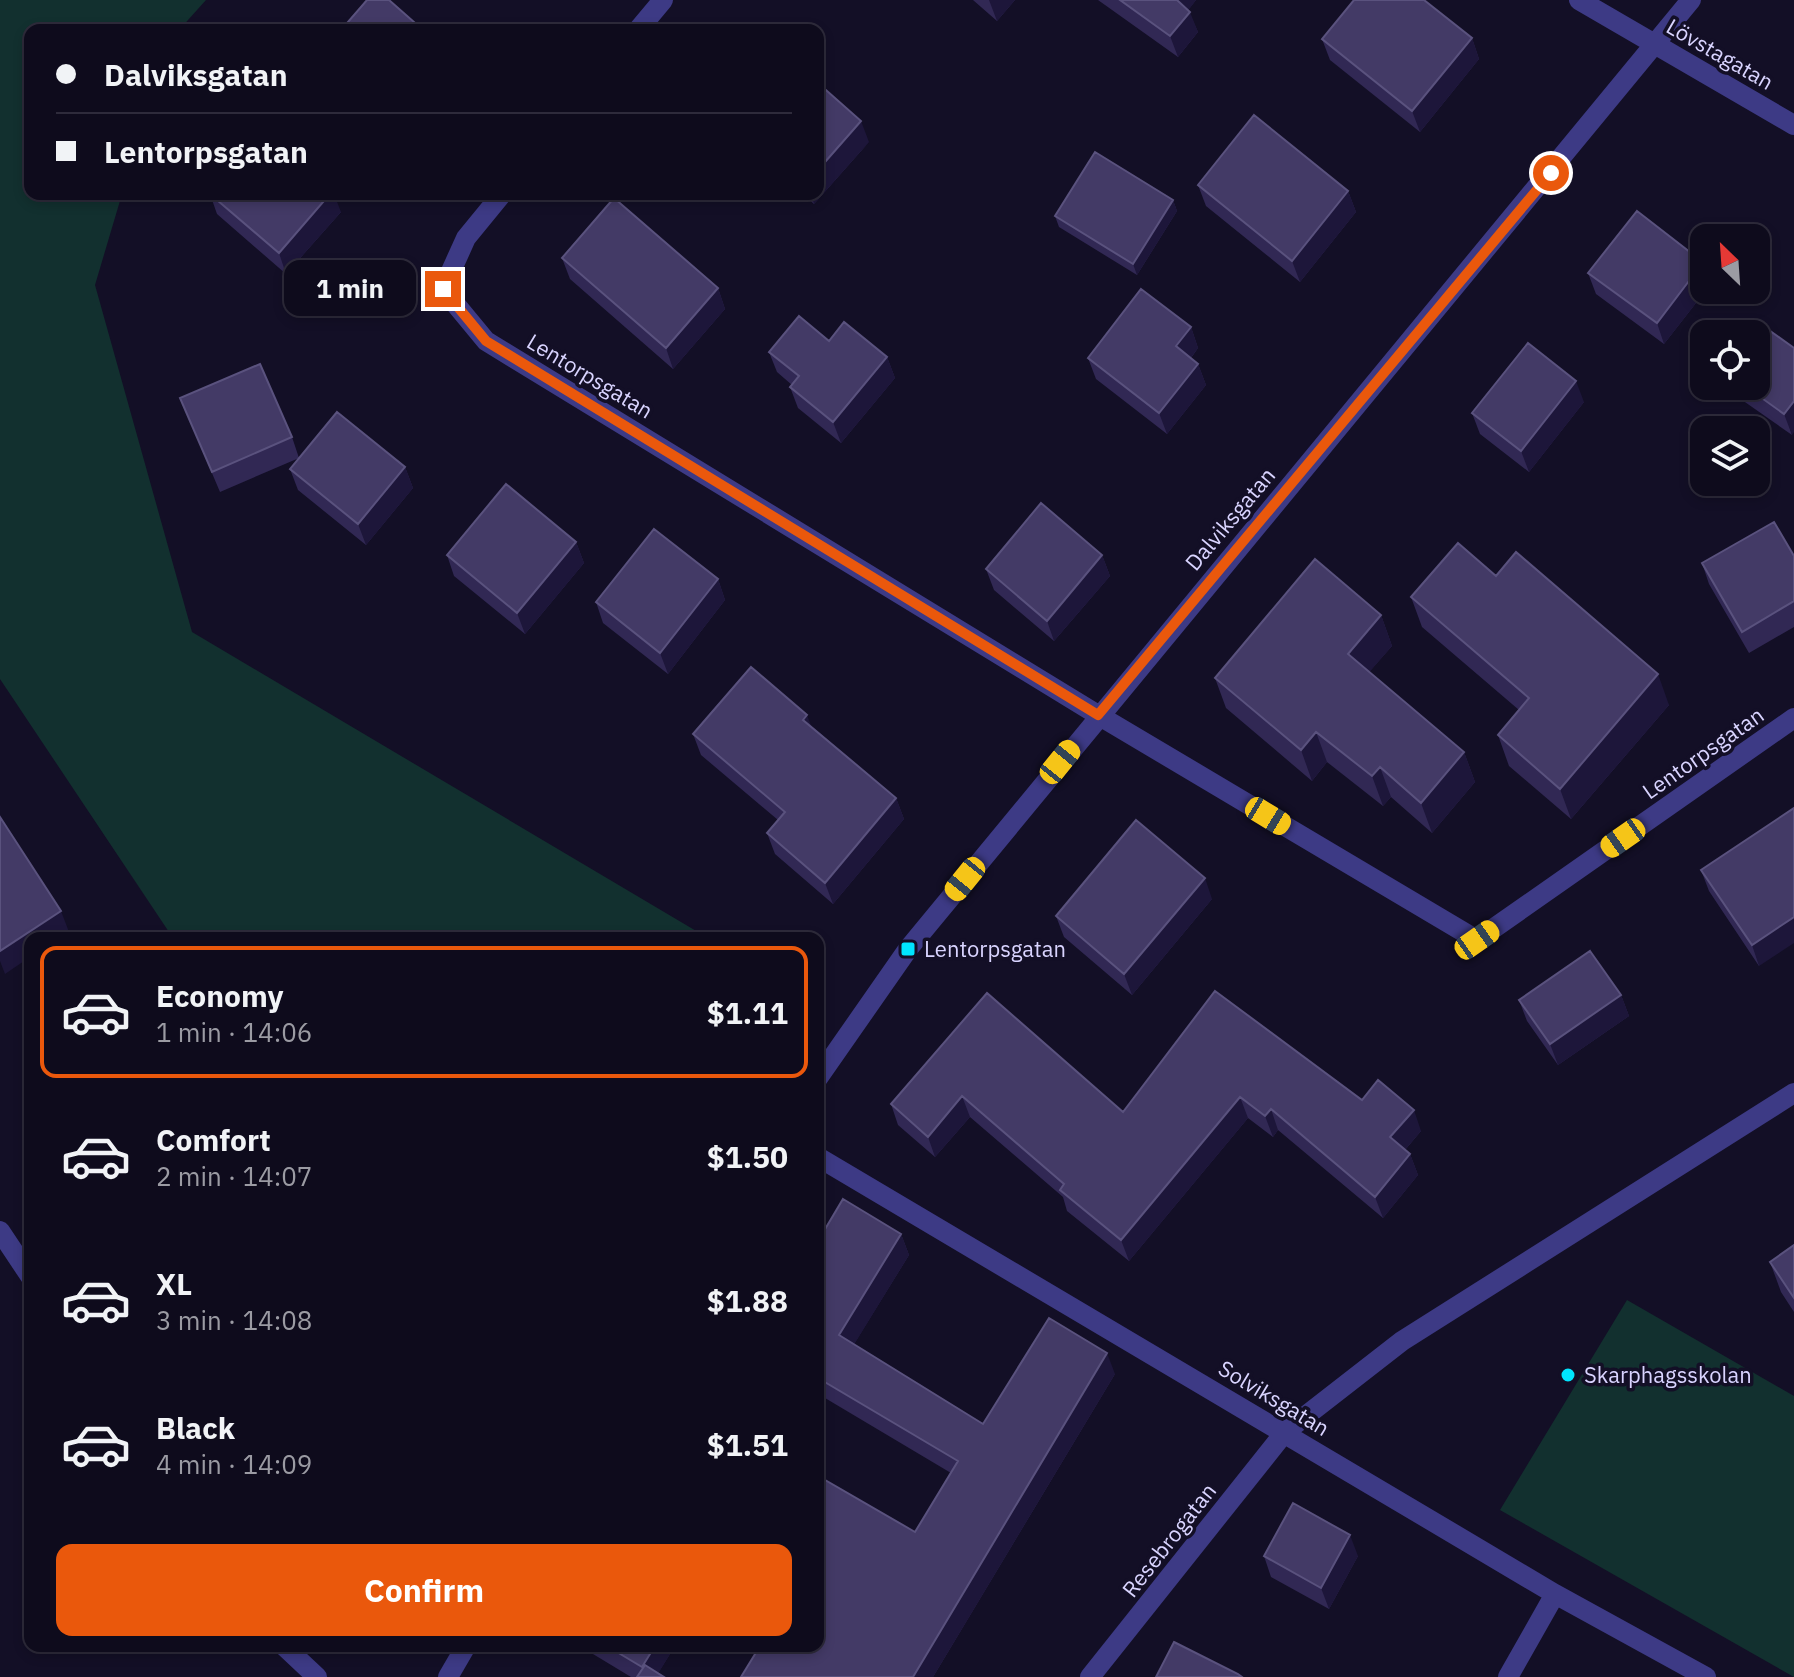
<!DOCTYPE html>
<html lang="en">
<head>
<meta charset="utf-8">
<style>
  :root { --surface:#0e0b1c; --page:#171425; --text:#f1f3f6; --muted:#9b9ba3; --line:#2e2b3b; --accent:#ea580c }
  body { margin:0; font-family:"IBM Plex Sans",sans-serif; background:var(--page); color:var(--text); height:100vh; display:flex; flex-direction:column; font-size:30px; white-space:nowrap }
  * { box-sizing:border-box; margin:0 }
  p { font-size:26px; color:var(--muted) }
  .icon { flex:none; width:44px; height:44px; fill:none; stroke:currentColor; stroke-width:2; stroke-linecap:round; stroke-linejoin:round }
  .map { position:relative; flex:1; overflow:hidden }
  .side { position:absolute; left:24px; top:932px; width:800px; height:720px; display:flex; flex-direction:column; background:var(--surface); border-radius:16px; box-shadow:0 4px 12px #0003,0 0 0 2px var(--line) }
  .side>* { flex:none }
  .banner { position:absolute; left:24px; top:24px; width:800px; height:176px; border-radius:16px; box-shadow:0 4px 12px #0003,0 0 0 2px var(--line); display:grid; align-content:center; height:176px; padding:0 32px; background:var(--surface) }
  .needle { width:52px; rotate:335deg }
  .tools { position:absolute; left:1690px; top:224px; display:grid; gap:16px }
  .tools a { display:grid; place-items:center; width:80px; height:80px; border-radius:16px; background:var(--surface); box-shadow:0 4px 12px #0003,0 0 0 2px var(--line); font-size:40px }
  .end { position:absolute; width:36px; height:36px; margin:-18px; border:10px solid #ea580c; background:#fff; box-shadow:0 0 0 4px #fff }
  .from { border-radius:50% }
  .bubble { position:absolute; height:56px; border-radius:16px; background:var(--surface); box-shadow:0 4px 12px #0003,0 0 0 2px var(--line); font-size:26px; font-weight:800; line-height:56px; text-align:center }
  .car { position:absolute; width:24px; height:48px; margin:-24px -12px; border-radius:10px; box-shadow:0 0 6px 2px #0007; background:linear-gradient(#f5c518 24%,#345 0 40%,#f5c518 0 76%,#345 0 86%,#f5c518 0) }
  .banner b { display:flex; align-items:center; gap:28px; height:76px; font-size:30px }
  .banner b+b { border-top:2px solid var(--line) }
  .banner i { width:20px; height:20px; background:var(--text) }
  ul { padding:14px 0 0; list-style:none }
  li { display:flex; align-items:center; gap:24px; height:132px; margin:0 16px 12px; padding:0 16px; border:4px solid transparent; border-radius:16px }
  li div { flex:1 }
  li b { display:block; font-size:30px }
  li em { font-style:normal; font-weight:800 }
  li.current { border-color:var(--accent) }
  li>.icon { width:72px; height:72px; stroke-width:1.5 }
  .button { display:flex; gap:16px; margin-top:auto; padding:16px 32px }
  .button a { flex:1; height:92px; border-radius:16px; background:var(--accent); color:#fff; font-size:32px; font-weight:800; line-height:92px; text-align:center }
  .map>svg:first-child { display:block }
  .green { fill:#12302f }
  .lines { fill:none; stroke-linecap:round; stroke-linejoin:round }
  .minor { stroke:#3d3a85; stroke-width:20 }
  .wall { fill:#312854 }
  .shaded-wall { fill:#1d163a }
  .building { fill:#433a66; stroke:#5a527e; stroke-width:2 }
  .route { stroke:#ea580c; stroke-width:10 }
  .poi-dot { fill:#00e5ff; stroke:#130f26; stroke-width:3 }
  .labels { text-anchor:middle; stroke-width:7; stroke-linejoin:round; paint-order:stroke }
  .street-label { font-size:22px; fill:#d9d4ff; stroke:#130f26 }
  .poi-label { font-size:22px; fill:#d9d4ff; stroke:#130f26; text-anchor:start }
</style>
</head>
<body>
<div class="map">
<svg width="1794" height="1677" viewBox="0 0 1794 1677">
  <rect width="100%" height="100%" fill="#130f26"/>
  <!-- green -->
  <path class="green" d="M0 0H206L179 30H30V194H122L95 285 192 632 708 938H173L0 679Z
    M1627 1300 1794 1396V1677L1500 1510Z"/>
  <g class="lines">
    <!-- minor -->
    <path class="minor" d="M1579 0 1794 125
      M638 30 663 0
      M502 194 466 238 443 289 486 341 1098 715 1477 940 1794 718
      M818 1078 908 949 1691 0
      M818 1157 1555 1594 1706 1677
      M0 1231 30 1276
      M284 1646 317 1677
      M448 1677 466 1646
      M1090 1677 1285 1432 1402 1341 1794 1093
      M1508 1677 1555 1594"/>
  </g>
  <!-- wall -->
  <path class="wall" d="M973 0H1015L997 21Z
    M1098 0H1196L1188 10 1198 32 1178 57Z
    M1472 38 1479 59 1420 132 1330 60 1322 39Z
    M869 142 814 204 803 194H818Z
    M1198 185 1348 191 1356 212 1300 282 1206 206Z
    M210 194 341 212 286 274 217 214Z
    M1173 200 1177 211 1137 275 1059 227 1055 216Z
    M1695 256 1703 277V294L1664 344 1596 294 1588 273Z
    M562 258 718 288 725 309 673 369 570 279Z
    M1759 323 1792 435 1732 393 1730 386H1756Z
    M1191 327 1198 348 1191 358 1198 364 1206 385 1167 434 1096 379 1088 358Z
    M829 341 887 357 895 378 841 443 798 408 790 387 792 385 777 372 769 352Z
    M180 398 292 437 299 458 405 467 413 488 366 545 298 490 290 469 299 458 220 492Z
    M1584 402 1529 472 1480 434 1472 413Z
    M576 542 584 563 525 634 454 576 447 555Z
    M1102 555 1110 576 1054 641 994 590 986 569Z
    M1794 556V627L1749 653 1709 584 1702 563Z
    M1496 576 1669 705 1571 819 1509 766 1498 735 1519 710 1422 627 1411 597Z
    M718 579 725 600 668 674 603 623 596 602Z
    M1381 615 1392 646 1369 672 1464 752 1475 782 1432 833 1391 797 1383 806 1327 762 1312 781 1226 708 1215 678Z
    M811 726 896 798 904 819 833 904 775 854 767 833 778 820 701 755 693 734Z
    M1794 808 1759 966 1709 891 1701 870Z
    M1212 899 1132 995 1064 937 1056 916Z
    M1215 991 1362 1100 1421 1131 1405 1150 1410 1154 1418 1175 1383 1218 1278 1130 1273 1137 1248 1118 1129 1261 1067 1211 1063 1197 970 1117 935 1157 898 1125 891 1104 987 993 1123 1112Z
    M1621 995 1629 1016 1558 1065 1527 1021 1519 1000Z
    M901 1234 909 1255 854 1344 983 1424 1115 1374 933 1677 757 1651 749 1646H818L915 1532 951 1473 825 1398 818 1409V1241Z
    M1794 1245V1312L1781 1292 1770 1262Z
    M1264 1556H1358L1329 1609 1271 1577Z
    M586 1646H675L658 1673 664 1677H631L588 1651Z"/>
  <!-- shaded-wall -->
  <path class="shaded-wall" d="M989 0H1015L997 21Z
    M1175 0H1196L1182 19Z
    M1190 12 1198 32 1178 57 1170 36Z
    M1472 38 1479 59 1420 132 1412 111Z
    M861 121 869 142 814 204 811 194H818V170Z
    M1348 191 1356 212 1300 282 1292 261Z
    M330 194H334L341 212 286 274 279 253Z
    M1173 200 1177 211 1137 275 1133 264Z
    M1695 256 1703 277V294L1664 344 1657 323Z
    M718 288 725 309 673 369 666 348Z
    M1191 327 1198 348 1184 367 1176 346Z
    M887 357 895 378 841 443 833 422Z
    M1198 364 1206 385 1167 434 1159 413Z
    M1576 381 1584 402 1529 472 1521 451Z
    M1794 401V432L1792 435 1784 414Z
    M405 467 413 488 366 545 358 524Z
    M576 542 584 563 525 634 517 613Z
    M1102 555 1110 576 1054 641 1047 621Z
    M718 579 725 600 668 674 660 653Z
    M1381 615 1392 646 1359 684 1348 654Z
    M1658 674 1669 705 1571 819 1560 789Z
    M807 715 815 736 803 720Z
    M1316 732 1327 762 1312 781 1301 750Z
    M1464 752 1475 782 1432 833 1421 803Z
    M1380 767 1391 797 1383 806 1372 776Z
    M896 798 904 819 833 904 825 883Z
    M1205 878 1212 899 1132 995 1124 974Z
    M61 911 69 932 60 938H30V957L5 974 0 961V951Z
    M1794 917V943L1759 966 1752 945Z
    M1621 995 1629 1016 1558 1065 1550 1044Z
    M962 1096 970 1117 935 1157 928 1137Z
    M1240 1097 1248 1118 1129 1261 1121 1240Z
    M1271 1109 1278 1130 1273 1137 1265 1116Z
    M1414 1110 1421 1131 1398 1158 1390 1137Z
    M1410 1154 1418 1175 1383 1218 1375 1197Z
    M901 1234 909 1255 847 1356 839 1335Z
    M1107 1353 1115 1374 933 1677H913Z
    M818 1379 825 1398 818 1409Z
    M1350 1535 1358 1556 1329 1609 1321 1588Z
    M655 1646H675L656 1677H645L642 1667Z"/>
  <!-- building -->
  <path class="building" d="M367 0H389L423 30H341Z
    M1120 0H1177L1190 12 1170 36Z
    M1354 0H1424L1472 38 1412 111 1322 39Z
    M818 83 861 121 818 170Z
    M1254 115 1348 191 1292 261 1198 185Z
    M1095 152 1173 200 1133 264 1055 216Z
    M210 194H330L279 253Z
    M614 198 718 288 666 348 562 258Z
    M1637 211 1695 256V273L1657 323 1588 273Z
    M1141 289 1191 327 1176 346 1198 364 1159 413 1088 358Z
    M799 316 829 341 844 322 887 357 833 422 790 387 799 376 769 352Z
    M1759 323 1794 348V401L1784 414 1745 386H1756V334H1752Z
    M1528 343 1576 381 1521 451 1472 413Z
    M260 364 292 437 212 472 180 398Z
    M337 412 405 467 358 524 290 469Z
    M506 484 576 542 517 613 447 555Z
    M1041 503 1102 555 1047 621 986 569Z
    M1774 522 1794 556V601L1742 632 1702 563Z
    M654 529 718 579 660 653 596 602Z
    M1458 543 1496 576 1516 552 1658 674 1560 789 1498 735 1529 698 1411 597Z
    M1315 559 1381 615 1348 654 1464 752 1421 803 1380 767 1372 776 1316 732 1301 750 1215 678Z
    M751 667 807 715 803 720 896 798 825 883 767 833 785 812 693 734Z
    M1794 808V917L1752 945 1701 870Z
    M0 817 61 911 0 951Z
    M1136 820 1205 878 1124 974 1056 916Z
    M1590 951 1621 995 1550 1044 1519 1000Z
    M1215 991 1362 1100 1378 1080 1414 1110 1390 1137 1410 1154 1375 1197 1271 1109 1265 1116 1240 1097 1121 1240 1060 1190 1064 1184 962 1096 928 1137 891 1104 987 993 1123 1112Z
    M843 1199 901 1234 839 1335 983 1424 1049 1318 1107 1353 913 1677H741L760 1646H818V1476L915 1532 958 1461 818 1378V1241Z
    M1794 1245V1298L1770 1262Z
    M1293 1503 1350 1535 1321 1588 1264 1556Z
    M1174 1642 1238 1674 1242 1677H1156Z
    M607 1646H655L642 1667Z
    M645 1665 664 1677H637Z"/>
  <g class="lines">
    <!-- route -->
    <path class="route" d="M443 289 486 341 1098 715 1551 173"/>
  </g>
  <!-- markers -->
  <g class="poi-dot">
    <rect x="900" y="941" width="16" height="16" rx="4"/>
    <circle cx="1568" cy="1375" r="8"/>
  </g>
  <g class="labels">
    <!-- street labels -->
    <g class="street-label">
      <text transform="translate(1720 54) rotate(30)" y="8">Lövstagatan</text>
      <text transform="translate(590 376) rotate(31)" y="8">Lentorpsgatan</text>
      <text transform="translate(1230 519) rotate(-50)" y="8">Dalviksgatan</text>
      <text transform="translate(1703 753) rotate(-35)" y="8">Lentorpsgatan</text>
      <text transform="translate(1274 1398) rotate(31)" y="8">Solviksgatan</text>
      <text transform="translate(1169 1540) rotate(-52)" y="8">Resebrogatan</text>
    </g>
    <!-- poi labels -->
    <g class="poi-label">
      <text x="924" y="957">Lentorpsgatan</text>
      <text x="1584" y="1383">Skarphagsskolan</text>
    </g>
  </g>
</svg>
<div class="tools">
<a><svg class="needle" viewBox="-14 -14 28 28"><path d="M0-13l5 13h-10z" fill="#e53935"/><path d="M0 13l5-13h-10z" fill="#9b9ba3"/></svg></a>
<a><svg class="icon" aria-label="locate" viewBox="0 0 24 24"><circle cx="12" cy="12" r="6"/><path d="M12 2v4M12 18v4M2 12h4M18 12h4"/></svg></a>
<a><svg class="icon" aria-label="layers" viewBox="0 0 24 24"><path d="M12 4l9 5-9 5-9-5zM3 14l9 5 9-5"/></svg></a>
</div>
<i class="end from" style="left:1551px;top:173px"></i>
<i class="end" style="left:443px;top:289px"></i>
<div class="bubble" style="left:284px;top:260px;width:132px">1 min</div>
<i class="car" style="left:1060px;top:762px;rotate:39deg"></i>
<i class="car" style="left:1268px;top:816px;rotate:121deg"></i>
<i class="car" style="left:1623px;top:838px;rotate:235deg"></i>
<i class="car" style="left:965px;top:879px;rotate:219deg"></i>
<i class="car" style="left:1477px;top:940px;rotate:55deg"></i>
<div class="banner">
<b><i class="from"></i>Dalviksgatan</b>
<b><i></i>Lentorpsgatan</b>
</div>
<section class="side">
<ul>
<li class="current"><svg class="icon" aria-label="car" viewBox="0 0 24 24"><path d="M5 17H2v-5l4-1 3-4h7l3 4 3 1v5h-3M9 17h6M6 11h13"/><circle cx="7" cy="17" r="2"/><circle cx="17" cy="17" r="2"/></svg><div><b>Economy</b><p>1 min · 14:06</p></div><em>$1.11</em></li>
<li><svg class="icon" aria-label="car" viewBox="0 0 24 24"><path d="M5 17H2v-5l4-1 3-4h7l3 4 3 1v5h-3M9 17h6M6 11h13"/><circle cx="7" cy="17" r="2"/><circle cx="17" cy="17" r="2"/></svg><div><b>Comfort</b><p>2 min · 14:07</p></div><em>$1.50</em></li>
<li><svg class="icon" aria-label="car" viewBox="0 0 24 24"><path d="M5 17H2v-5l4-1 3-4h7l3 4 3 1v5h-3M9 17h6M6 11h13"/><circle cx="7" cy="17" r="2"/><circle cx="17" cy="17" r="2"/></svg><div><b>XL</b><p>3 min · 14:08</p></div><em>$1.88</em></li>
<li><svg class="icon" aria-label="car" viewBox="0 0 24 24"><path d="M5 17H2v-5l4-1 3-4h7l3 4 3 1v5h-3M9 17h6M6 11h13"/><circle cx="7" cy="17" r="2"/><circle cx="17" cy="17" r="2"/></svg><div><b>Black</b><p>4 min · 14:09</p></div><em>$1.51</em></li>
</ul>
<div class="button"><a>Confirm</a></div>
</section>
</div>
</body>
</html>
